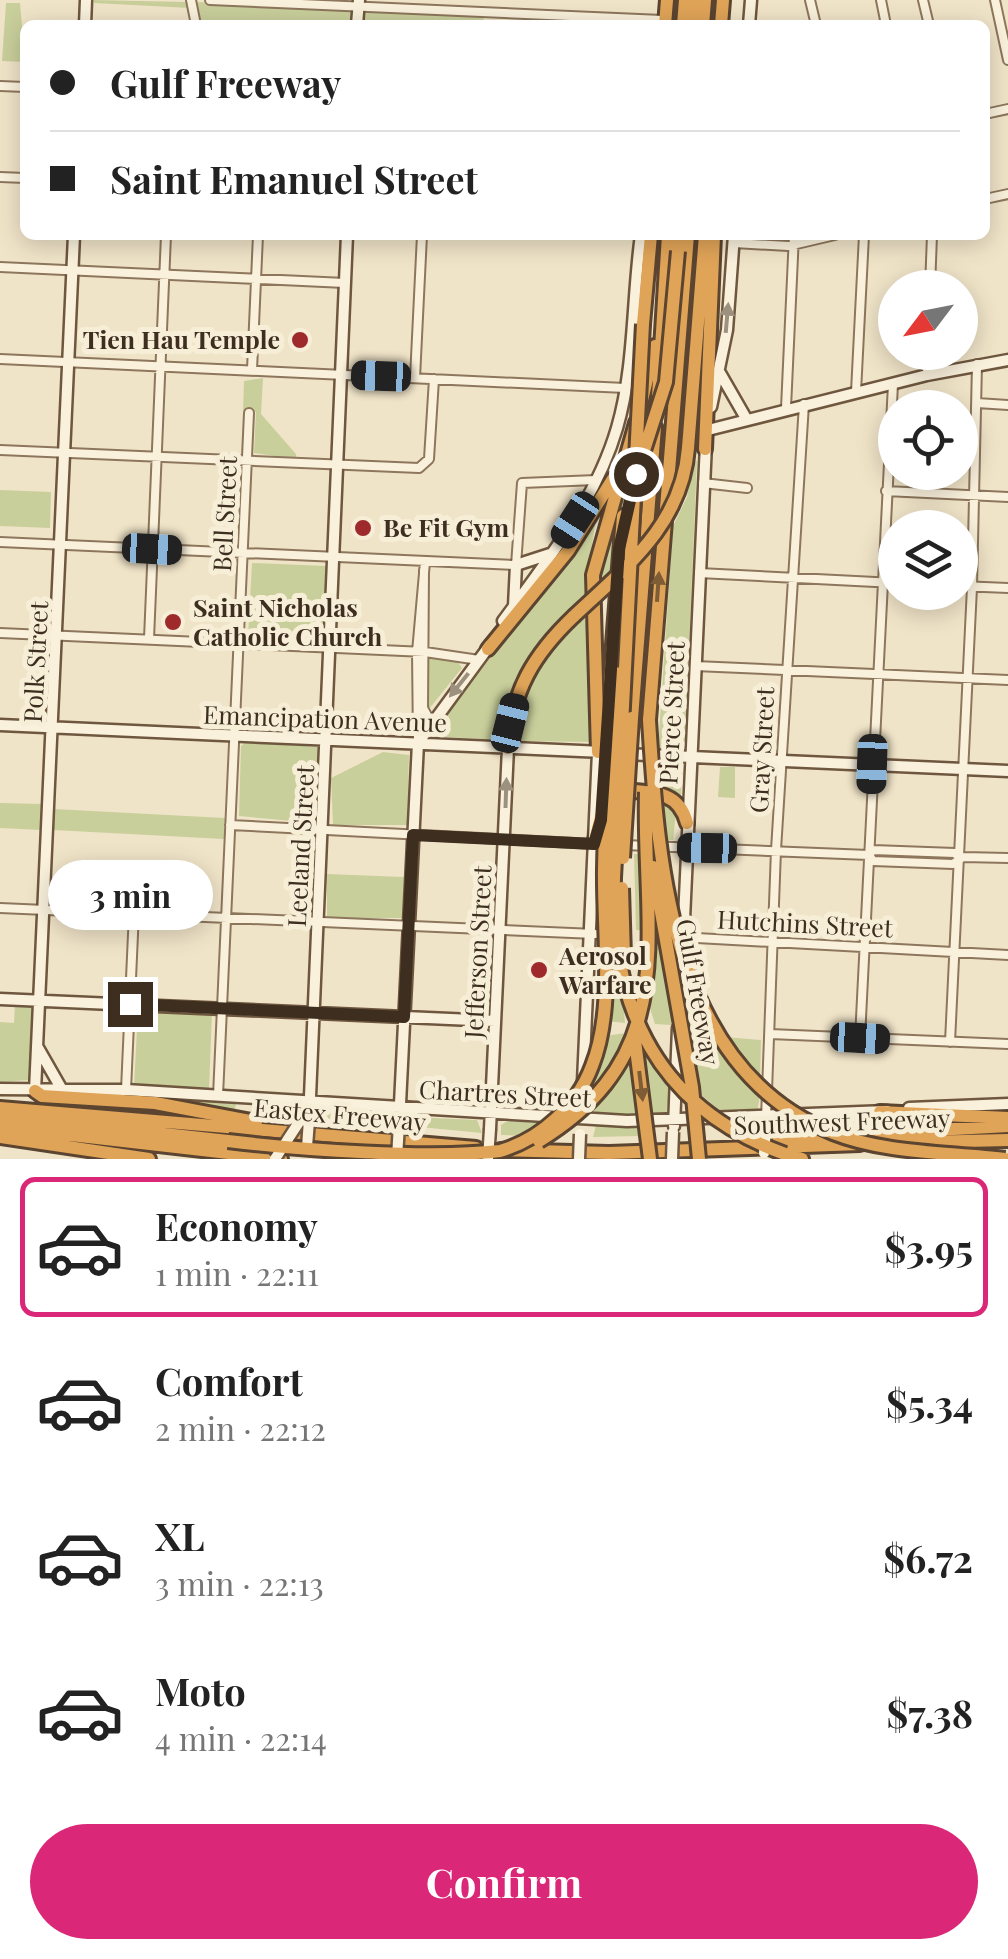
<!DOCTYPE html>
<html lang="en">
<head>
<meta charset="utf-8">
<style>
  :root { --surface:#fff; --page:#f6f6f6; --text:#222; --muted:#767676; --line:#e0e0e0; --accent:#db2777 }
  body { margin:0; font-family:"Playfair Display",serif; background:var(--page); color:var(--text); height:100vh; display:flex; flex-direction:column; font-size:38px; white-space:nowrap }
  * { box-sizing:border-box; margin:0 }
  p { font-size:32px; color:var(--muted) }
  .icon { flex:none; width:55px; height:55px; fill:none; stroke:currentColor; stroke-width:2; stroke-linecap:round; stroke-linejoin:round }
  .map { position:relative; height:1159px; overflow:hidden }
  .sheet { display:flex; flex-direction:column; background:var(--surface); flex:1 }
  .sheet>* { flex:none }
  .top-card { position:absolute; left:20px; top:20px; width:970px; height:220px; border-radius:15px; box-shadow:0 5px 25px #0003; display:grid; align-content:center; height:220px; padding:0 30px; background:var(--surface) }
  .needle { width:65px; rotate:238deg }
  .tools { position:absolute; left:878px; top:270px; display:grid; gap:20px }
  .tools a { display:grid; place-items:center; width:100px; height:100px; border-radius:50%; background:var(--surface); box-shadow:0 5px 25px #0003; font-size:50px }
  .end { position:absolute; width:45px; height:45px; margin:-22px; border:12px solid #3d2e20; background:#fff; box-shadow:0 0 0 5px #fff }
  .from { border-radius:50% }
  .bubble { position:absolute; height:70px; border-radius:35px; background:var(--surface); box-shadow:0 5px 25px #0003; font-size:32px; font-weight:700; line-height:70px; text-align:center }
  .car { position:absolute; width:30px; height:60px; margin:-30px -15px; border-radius:12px; box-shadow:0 0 8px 2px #0007; background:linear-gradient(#222 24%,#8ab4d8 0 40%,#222 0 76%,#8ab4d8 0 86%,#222 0) }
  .top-card b { display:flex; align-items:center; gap:35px; height:95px; font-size:38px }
  .top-card b+b { border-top:2px solid var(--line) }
  .top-card i { width:25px; height:25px; background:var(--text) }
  ul { padding:18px 0 0; list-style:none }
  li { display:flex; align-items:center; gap:30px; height:140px; margin:0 20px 15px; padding:0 10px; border:5px solid transparent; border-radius:15px }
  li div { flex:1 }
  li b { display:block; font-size:38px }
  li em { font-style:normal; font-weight:700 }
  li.active { border-color:var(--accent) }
  li>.icon { width:90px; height:90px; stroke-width:1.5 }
  .button { display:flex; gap:20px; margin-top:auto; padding:20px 30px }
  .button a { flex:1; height:115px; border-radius:60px; background:var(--accent); color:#fff; font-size:40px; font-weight:700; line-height:115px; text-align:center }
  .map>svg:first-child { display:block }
  .green { fill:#c9cf9b }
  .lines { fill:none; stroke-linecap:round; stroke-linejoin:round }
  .street-casing { stroke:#8d765c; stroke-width:12 }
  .secondary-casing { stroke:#6f573f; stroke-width:15 }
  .highway-casing { stroke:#5b4430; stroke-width:18 }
  .street { stroke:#faf1dc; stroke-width:8 }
  .secondary { stroke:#faf1dc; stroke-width:10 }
  .highway { stroke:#e0a458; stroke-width:12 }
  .secondary-bridge-casing { stroke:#6f573f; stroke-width:15; stroke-linecap:butt }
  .highway-bridge-casing { stroke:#5b4430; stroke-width:18; stroke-linecap:butt }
  .secondary-bridge { stroke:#faf1dc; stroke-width:10 }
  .highway-bridge { stroke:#e0a458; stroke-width:12 }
  .oneway { fill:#9c907e }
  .oneway2 { fill:#7e5d36 }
  .route { stroke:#3d2e20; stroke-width:12 }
  .poi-dot { fill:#9e2a2b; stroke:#f7eed8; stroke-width:4 }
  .labels { text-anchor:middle; stroke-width:10; stroke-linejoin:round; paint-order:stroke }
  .poi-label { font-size:25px; font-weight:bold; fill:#3d2e20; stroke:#f7eed8; text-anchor:start }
  .street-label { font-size:25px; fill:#3d2e20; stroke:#f7eed8 }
</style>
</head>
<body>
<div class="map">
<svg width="1008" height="1159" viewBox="0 0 1008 1159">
  <rect width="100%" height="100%" fill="#f0e4c8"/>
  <!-- green -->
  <path class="green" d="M94 0 188 2 190 8 94 3Z
    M197 2 353 10 352 23 263 21V25L233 20V25H199Z
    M6 3H20L25 62 2 61Z
    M364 10 483 13 484 24 551 25H363Z
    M263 378 261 414 296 454V459L254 453 256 412 243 411 244 381Z
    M643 418V447L621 515 614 571 598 587 604 549Z
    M693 461H697L685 742 683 747 658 748 673 526 687 497Z
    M0 490 51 492 50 528 0 526Z
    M592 523 595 524 585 600 534 648 513 689 502 737 498 740 431 736Z
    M252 563 327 566 325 642 248 638Z
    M585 616 594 675 592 742 520 741 516 738C524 685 545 651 585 616Z
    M428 658 457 661 462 668 429 709Z
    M246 742 318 747 314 823 239 816 241 746Z
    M383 752 409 755 407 825H333L331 778Z
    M658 764 682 768 681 796 659 789Z
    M720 767H735V798L718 797Z
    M659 800 676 813 673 840H663Z
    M0 803 43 804 42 830 0 828Z
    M54 809 225 818 224 839 53 830Z
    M634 854H643L648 931 636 930Z
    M327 874 404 877 402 918H327Z
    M610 944H618L625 1023 606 1021Z
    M655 946H662L673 1008 671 1025 655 1024 648 1002Z
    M688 983 707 1026 688 1025Z
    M15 1004 34 1008 30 1080 0 1082V1022L14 1023Z
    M138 1010 212 1013 209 1090 134 1086Z
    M626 1033 621 1051 591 1095V1076L604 1036Z
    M638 1033 671 1082 666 1115 649 1116Z
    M690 1036H712L760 1095 757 1113 724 1115 699 1093Z
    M725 1037 761 1040 760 1081Z
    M629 1053 637 1115 595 1113 591 1105Z
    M149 1095 287 1104 236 1103 234 1115Z
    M320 1112 387 1115 391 1124 317 1118Z
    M413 1117 477 1120 482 1133 409 1126Z
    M507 1121 545 1123 526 1136 501 1135V1125Z
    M596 1125 639 1128 640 1136 593 1137Z"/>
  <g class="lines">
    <defs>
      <path id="street" d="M191 0 196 25
        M210 0 662 20
        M810 0 816 25
        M881 0 886 25
        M923 0 929 25
        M995 0 1008 60
        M0 86 25 87
        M985 114 1008 109
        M0 177 25 178
        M985 199 1008 194
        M734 243 788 246 835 235
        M0 267 345 283
        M930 288 932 235
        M0 359 625 388
        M252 370 258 235
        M927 375 928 352
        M415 378 422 235
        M856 392 864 235
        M977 403 1008 405
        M786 408 794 235
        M0 450 419 468 429 459 434 379
        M703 483 747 488
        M886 491 1008 497
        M0 542 516 565 522 483 596 480
        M424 570 423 708 430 721
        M699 573 895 583
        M960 586 1008 588
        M0 633 425 652 479 660
        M149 639 166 235
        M695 666 1008 680
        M418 743 417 652 425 562
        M230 825 595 844
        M624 845 869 855 873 850 955 853 960 859
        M869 855 873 861 953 864 963 857 1008 858
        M0 908 595 934
        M679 937 1008 955
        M770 1034 1008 1044
        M860 1038 893 384
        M950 1042 972 587 977 364
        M126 1090 134 912
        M218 1096 249 413
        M766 1118 776 850 804 404"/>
      <path id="secondary" d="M85 25 86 0
        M357 25 359 0
        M749 25 751 0
        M720 373 747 420
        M711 407 727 330 734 235
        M708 430 927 375 1008 360
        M514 606 516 565 550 554
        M503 621C547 561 596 500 617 428 635 367 632 298 641 235
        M0 725 603 752
        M625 754 1008 771
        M683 941 706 444
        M680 996 682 958
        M0 999 495 1021
        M37 1046 61 1088
        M583 1081 598 752
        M0 1089 126 1090 627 1121 887 1111
        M35 1091 74 235
        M909 1108 1008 1104
        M309 1120 347 235
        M399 1124 418 743 490 645
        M674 1126 678 1028
        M490 1129 508 748"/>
      <path id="highway" d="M665 25 667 0
        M683 25 685 0
        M693 25 695 0
        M703 25 705 0
        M721 25 723 0
        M678 251 679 235
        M643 324 651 235
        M658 397 668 235
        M641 404 655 346
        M688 448 705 235
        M705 449 714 235
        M488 649 568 551 613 479
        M610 683 623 516
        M632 718 655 427
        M649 720 688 235
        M508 748C512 691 533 655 574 616
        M598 752 593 575 636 423
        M617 790C648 793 678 788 687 823
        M594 844 602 813
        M35 1091 42 1096 155 1103 256 1122
        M0 1108 476 1148
        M880 1112 1008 1118
        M0 1116 228 1141
        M0 1127 281 1159
        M0 1137 149 1159
        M758 1140 1008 1126
        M880 1143 1008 1140
        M501 1150 609 1153 860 1144
        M785 1154 802 1159"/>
    </defs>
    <!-- street casing -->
    <use href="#street" class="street-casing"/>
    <!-- secondary casing -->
    <use href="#secondary" class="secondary-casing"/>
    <!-- highway casing -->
    <use href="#highway" class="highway-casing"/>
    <!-- street -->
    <use href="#street" class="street"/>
    <!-- secondary -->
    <use href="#secondary" class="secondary"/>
    <!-- highway -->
    <use href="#highway" class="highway"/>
    <defs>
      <path id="secondary-bridge" d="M307 1147 309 1120
        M764 1153 766 1129
        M397 1158 399 1124
        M275 1159 303 1116
        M488 1159 490 1129
        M579 1159 580 1134
        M672 1159 673 1132"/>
      <path id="highway-bridge" d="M643 324 614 878C610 1007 658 1108 785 1154
        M639 466 666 382 678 251
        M574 616C626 567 682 525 688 448
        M649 720C658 867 672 1070 833 1133 886 1154 949 1152 1005 1159
        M623 858 632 718
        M653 867 692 1087 699 1159
        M622 888 624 958
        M634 1033 650 1159
        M228 1141C303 1150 428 1159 500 1151 541 1139 577 1106 592 1066 615 1008 603 932 604 870 605 804 610 739 616 673
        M539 1141C684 1053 642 931 646 792"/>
    </defs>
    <!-- secondary-bridge casing -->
    <use href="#secondary-bridge" class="secondary-bridge-casing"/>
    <!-- highway-bridge casing -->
    <use href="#highway-bridge" class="highway-bridge-casing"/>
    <!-- secondary-bridge -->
    <use href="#secondary-bridge" class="secondary-bridge"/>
    <!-- highway-bridge -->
    <use href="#highway-bridge" class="highway-bridge"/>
  </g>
  <!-- one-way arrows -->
  <defs><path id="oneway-solid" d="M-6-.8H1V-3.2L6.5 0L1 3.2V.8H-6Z" transform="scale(2.5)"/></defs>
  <g class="oneway">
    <use href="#oneway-solid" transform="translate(727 318) rotate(-85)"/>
    <use href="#oneway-solid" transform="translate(459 685) rotate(129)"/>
    <use href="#oneway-solid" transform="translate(506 793) rotate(-88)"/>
  </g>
  <g class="oneway2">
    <use href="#oneway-solid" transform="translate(658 587) rotate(-86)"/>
    <use href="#oneway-solid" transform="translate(641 1086) rotate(83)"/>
  </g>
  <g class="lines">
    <!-- route -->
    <path class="route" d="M130 1004 404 1017 413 835 594 844 601 820 619 549 636 474"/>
  </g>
  <!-- markers -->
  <g class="poi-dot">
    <circle cx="300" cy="340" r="10"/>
    <circle cx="363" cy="528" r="10"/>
    <circle cx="173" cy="622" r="10"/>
    <circle cx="539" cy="970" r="10"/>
  </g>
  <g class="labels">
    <!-- poi labels -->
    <g class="poi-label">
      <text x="280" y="349" text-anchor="end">Tien Hau Temple</text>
      <text x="383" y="537">Be Fit Gym</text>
      <text x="193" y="617">Saint Nicholas<tspan x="193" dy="29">Catholic Church</tspan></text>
      <text x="559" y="965">Aerosol<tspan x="559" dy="29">Warfare</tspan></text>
    </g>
    <!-- street labels -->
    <g class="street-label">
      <text transform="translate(225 514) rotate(-87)" y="9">Bell Street</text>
      <text transform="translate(36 662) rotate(-87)" y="9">Polk Street</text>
      <text transform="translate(672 713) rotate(-87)" y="9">Pierce Street</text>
      <text transform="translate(325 719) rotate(2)" y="9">Emancipation Avenue</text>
      <text transform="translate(762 750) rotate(-87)" y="9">Gray Street</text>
      <text transform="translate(301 846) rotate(-87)" y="9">Leeland Street</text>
      <text transform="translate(805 924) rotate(3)" y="9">Hutchins Street</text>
      <text transform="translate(478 952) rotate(-87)" y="9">Jefferson Street</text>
      <text transform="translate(698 992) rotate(80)" y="9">Gulf Freeway</text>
      <text transform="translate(505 1094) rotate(3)" y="9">Chartres Street</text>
      <text transform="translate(340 1115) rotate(5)" y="9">Eastex Freeway</text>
      <text transform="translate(842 1122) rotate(-2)" y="9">Southwest Freeway</text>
    </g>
  </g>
</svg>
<div class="tools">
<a><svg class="needle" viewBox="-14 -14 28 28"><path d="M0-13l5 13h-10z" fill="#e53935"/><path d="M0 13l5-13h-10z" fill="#767676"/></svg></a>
<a><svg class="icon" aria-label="locate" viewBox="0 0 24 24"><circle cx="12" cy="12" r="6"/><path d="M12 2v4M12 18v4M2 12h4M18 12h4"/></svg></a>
<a><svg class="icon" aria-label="layers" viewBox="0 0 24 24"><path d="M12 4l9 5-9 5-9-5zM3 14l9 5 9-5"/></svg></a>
</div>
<i class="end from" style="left:636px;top:474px"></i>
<i class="end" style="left:130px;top:1004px"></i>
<div class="bubble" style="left:48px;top:860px;width:165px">3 min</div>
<i class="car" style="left:381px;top:376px;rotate:272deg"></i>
<i class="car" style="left:575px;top:520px;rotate:213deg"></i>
<i class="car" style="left:152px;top:549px;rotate:93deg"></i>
<i class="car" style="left:510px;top:723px;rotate:14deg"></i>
<i class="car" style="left:872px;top:764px;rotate:182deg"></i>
<i class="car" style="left:707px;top:848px;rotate:271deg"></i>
<i class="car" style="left:860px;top:1038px;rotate:93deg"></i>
<div class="top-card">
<b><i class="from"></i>Gulf Freeway</b>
<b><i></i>Saint Emanuel Street</b>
</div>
</div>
<section class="sheet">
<ul>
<li class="active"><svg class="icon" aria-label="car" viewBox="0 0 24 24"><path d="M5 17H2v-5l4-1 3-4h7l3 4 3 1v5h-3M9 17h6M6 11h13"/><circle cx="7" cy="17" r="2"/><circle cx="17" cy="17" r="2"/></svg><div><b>Economy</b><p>1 min · 22:11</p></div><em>$3.95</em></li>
<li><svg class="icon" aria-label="car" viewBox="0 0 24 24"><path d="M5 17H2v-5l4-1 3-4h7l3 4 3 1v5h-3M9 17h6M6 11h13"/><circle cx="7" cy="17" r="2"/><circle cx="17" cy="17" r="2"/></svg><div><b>Comfort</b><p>2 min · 22:12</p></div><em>$5.34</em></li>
<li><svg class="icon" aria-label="car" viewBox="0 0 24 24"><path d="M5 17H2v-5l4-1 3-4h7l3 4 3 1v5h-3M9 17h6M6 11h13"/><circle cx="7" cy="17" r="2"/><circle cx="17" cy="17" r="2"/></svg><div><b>XL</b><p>3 min · 22:13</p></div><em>$6.72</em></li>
<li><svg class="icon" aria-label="car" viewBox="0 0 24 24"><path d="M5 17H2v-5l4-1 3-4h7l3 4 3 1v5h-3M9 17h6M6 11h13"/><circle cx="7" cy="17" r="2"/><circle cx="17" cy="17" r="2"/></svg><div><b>Moto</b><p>4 min · 22:14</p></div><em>$7.38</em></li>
</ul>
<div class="button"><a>Confirm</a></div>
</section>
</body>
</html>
